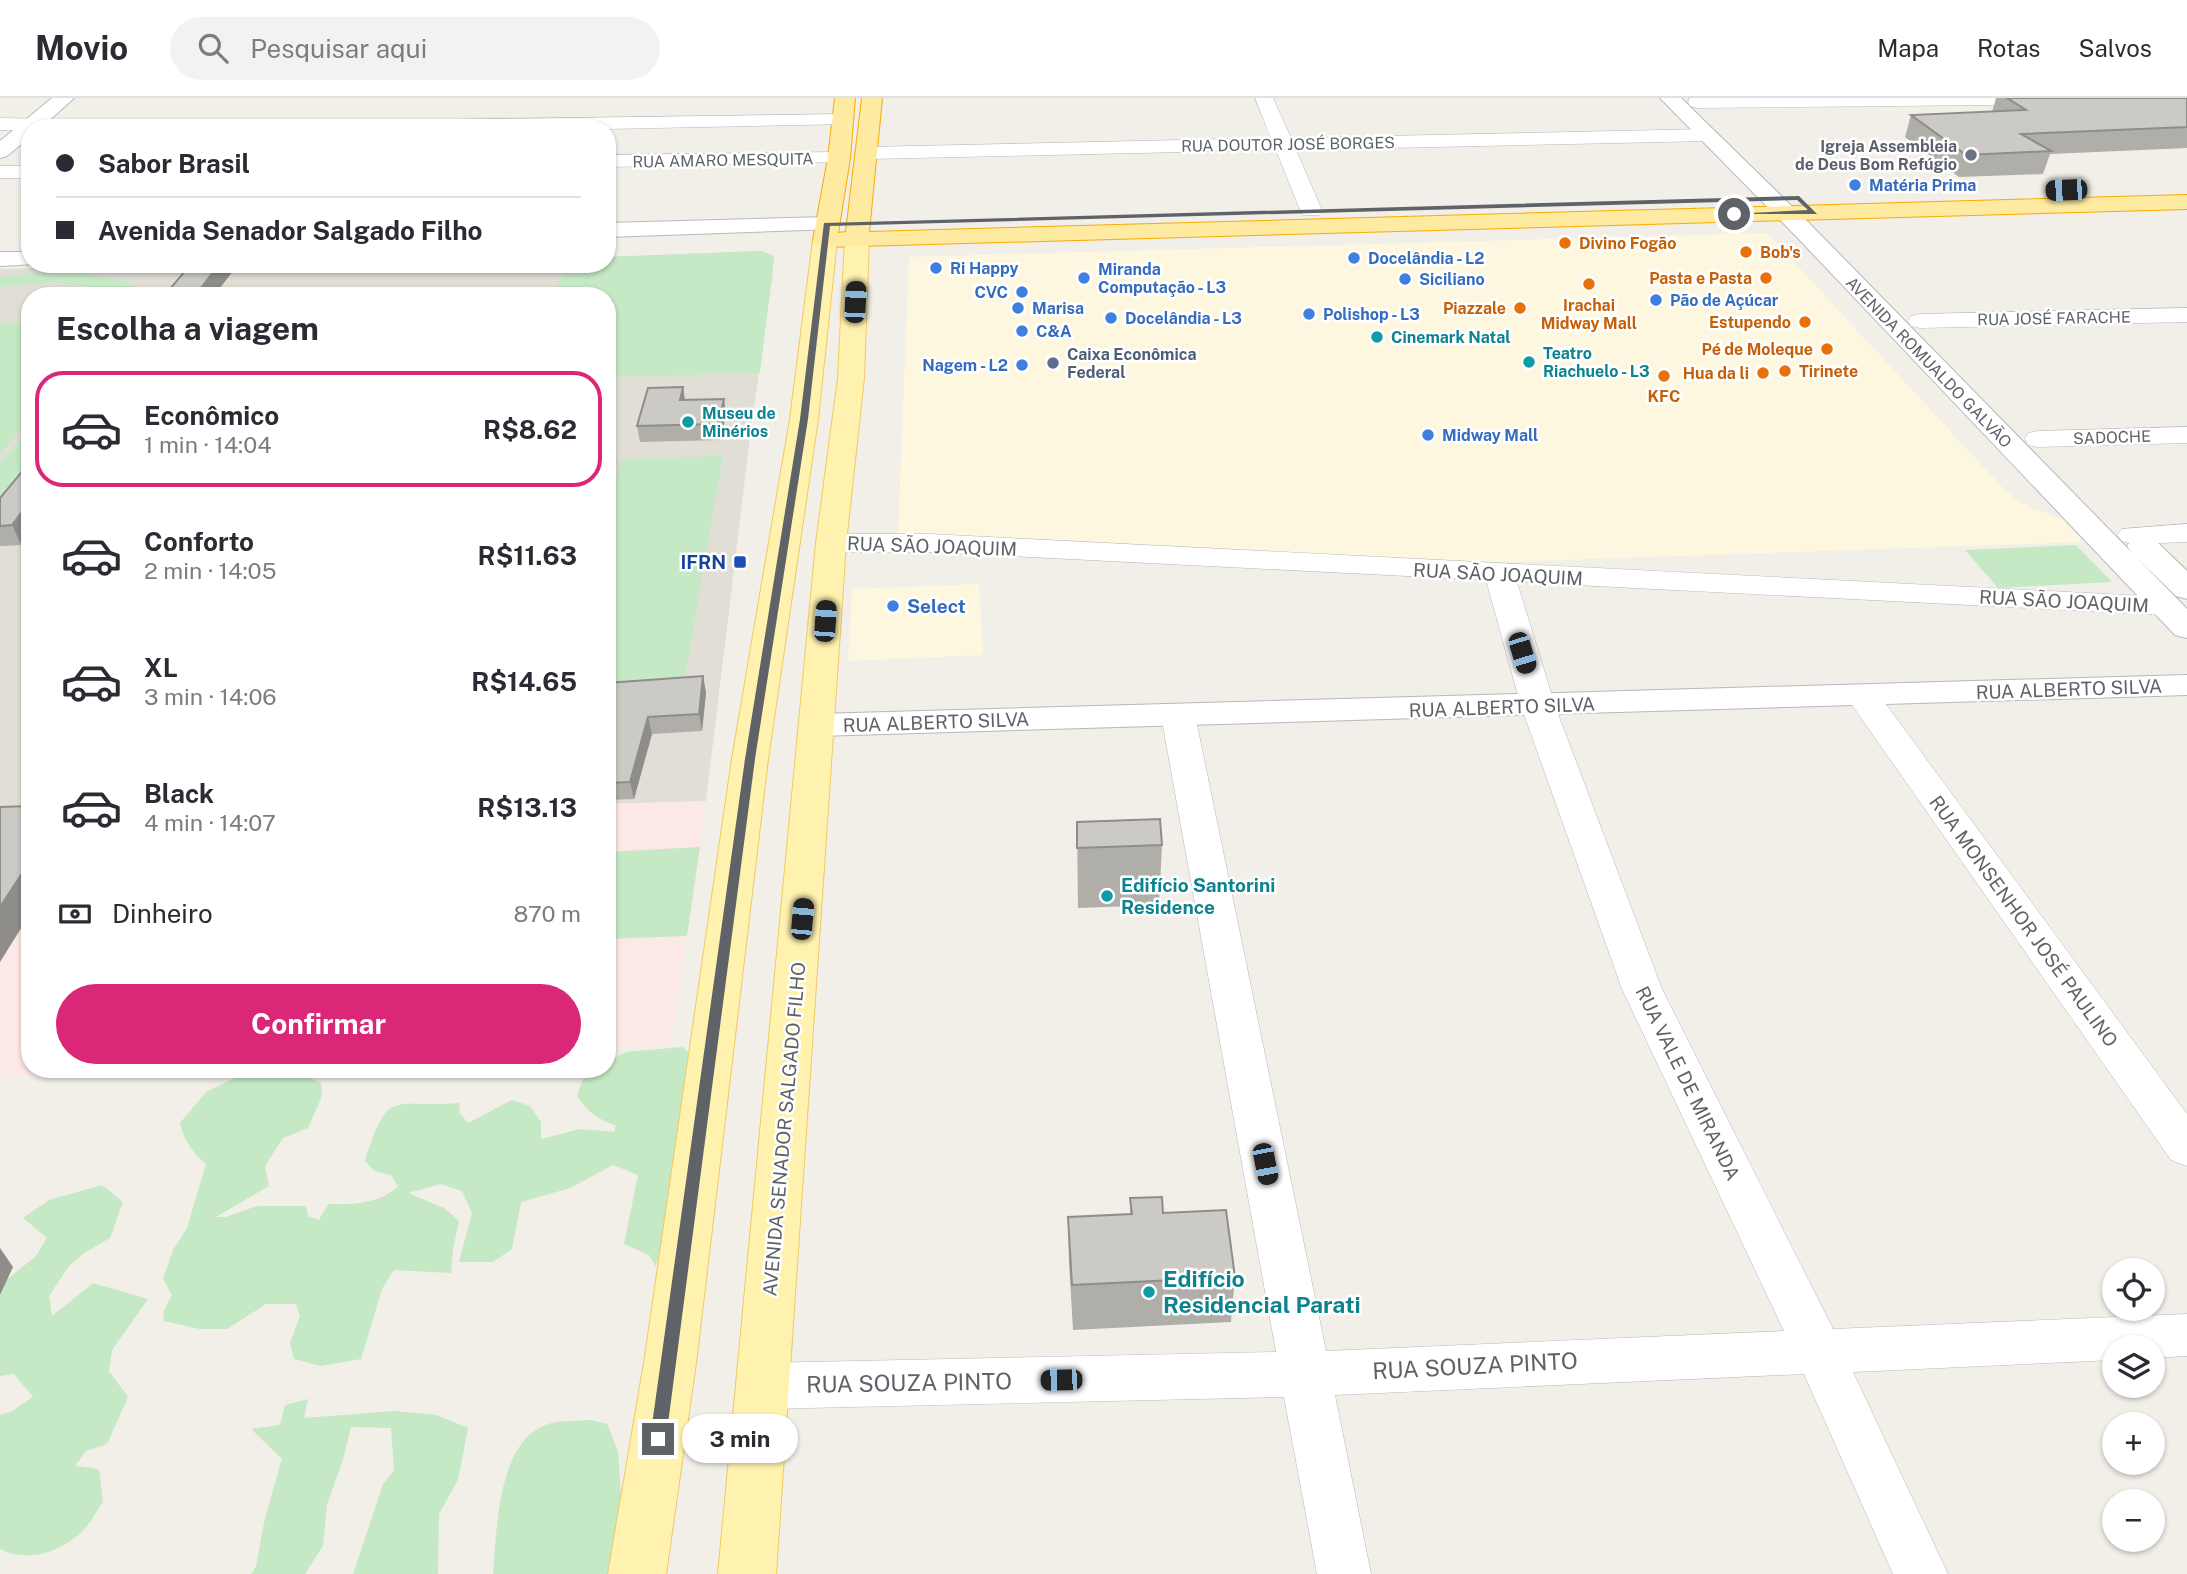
<!DOCTYPE html>
<html lang="pt">
<head>
<meta charset="utf-8">
<style>
  :root { --surface:#fff; --page:#f2f2f3; --text:#2b2b33; --muted:#7c7c81; --line:#e1e1e2; --accent:#db2777 }
  body { margin:0; font-family:"Public Sans",sans-serif; background:var(--page); color:var(--text); height:100vh; display:flex; flex-direction:column; font-size:26px; white-space:nowrap }
  * { box-sizing:border-box; margin:0 }
  p { font-size:23px; color:var(--muted) }
  .icon { flex:none; width:38px; height:38px; fill:none; stroke:currentColor; stroke-width:2; stroke-linecap:round; stroke-linejoin:round }
  .map { position:relative; flex:1; overflow:hidden }
  .panel { position:absolute; left:21px; top:189px; width:595px; height:791px; display:flex; flex-direction:column; background:var(--surface); border-radius:28px; box-shadow:0 2px 5px #0004 }
  .panel>* { flex:none }
  .top-card { position:absolute; left:21px; top:21px; width:595px; height:154px; border-radius:28px; box-shadow:0 2px 5px #0004; display:grid; align-content:center; height:154px; padding:0 35px; background:var(--surface) }
  .tools { position:absolute; left:2102px; top:1160px; display:grid; gap:14px }
  .tools a { display:grid; place-items:center; width:63px; height:63px; border-radius:50%; background:var(--surface); box-shadow:0 2px 5px #0004; font-size:35px }
  .end { position:absolute; width:32px; height:32px; margin:-16px; border:9px solid #5f6368; background:#fff; box-shadow:0 0 0 4px #fff }
  .from { border-radius:50% }
  .bubble { position:absolute; height:49px; border-radius:24px; background:var(--surface); box-shadow:0 2px 5px #0004; font-size:23px; font-weight:700; line-height:49px; text-align:center }
  .car { position:absolute; width:21px; height:42px; margin:-21px -10px; border-radius:9px; box-shadow:0 0 5px 2px #0007; background:linear-gradient(#222 24%,#8ab4d8 0 40%,#222 0 76%,#8ab4d8 0 86%,#222 0) }
  .top-card b { display:flex; align-items:center; gap:24px; height:66px; font-size:26px }
  .top-card b+b { border-top:2px solid var(--line) }
  .top-card i { width:18px; height:18px; background:var(--text) }
  ul { padding:0; list-style:none }
  li { display:flex; align-items:center; gap:21px; height:116px; margin:0 14px 10px; padding:0 21px; border:4px solid transparent; border-radius:28px }
  li div { flex:1 }
  li b { display:block; font-size:26px }
  li em { font-style:normal; font-weight:700 }
  li.current { border-color:var(--accent) }
  li>.icon { width:63px; height:63px; stroke-width:1.5 }
  h2 { padding:0 35px; font-size:32px; line-height:84px }
  .pay { display:flex; align-items:center; gap:18px; height:77px; padding:0 35px; font-size:26px }
  .pay p { margin-inline-start:auto }
  .action { display:flex; gap:14px; margin-top:auto; padding:14px 35px }
  .action a { flex:1; height:80px; border-radius:42px; background:var(--accent); color:#fff; font-size:28px; font-weight:700; line-height:80px; text-align:center }
  header { display:flex; align-items:center; gap:42px; box-sizing:border-box; height:98px; padding:0 35px; background:var(--surface); border-bottom:2px solid var(--line) }
  header strong { font-size:33px }
  nav { display:flex; gap:38px; margin-inline-start:auto; font-size:24px }
  .search { width:490px; height:63px; background:var(--page); display:flex; align-items:center; gap:18px; box-sizing:border-box; padding:0 24px; border-radius:38px; color:var(--muted); font-size:26px }
  .map>svg:first-child { display:block }
  .commercial { fill:#fef7e0 }
  .education { fill:#e1ded6 }
  .medical { fill:#fce8e6 }
  .green { fill:#c5e8c5 }
  .lines { fill:none; stroke-linecap:round; stroke-linejoin:round }
  .minor-casing { stroke:#b5b8bc; stroke-width:1 }
  .tertiary-casing { stroke:#b5b8bc; stroke-width:2 }
  .secondary-casing { stroke:#b6babf; stroke-width:2 }
  .primary-casing { stroke:#f2c960; stroke-width:2 }
  .trunk-casing { stroke:#f9ab00; stroke-width:2 }
  .minor { fill:#fff; fill-rule:evenodd }
  .tertiary { fill:#fff; fill-rule:evenodd }
  .secondary { fill:#fff; fill-rule:evenodd }
  .primary { fill:#fff2af; fill-rule:evenodd }
  .trunk { fill:#feeaa1; fill-rule:evenodd }
  .wall { fill:#afaea9 }
  .shaded-wall { fill:#8f8d8a }
  .building { fill:#cccac5; stroke:#8f8d8a; stroke-width:2 }
  .route { fill:#5f6368 }
  .worship-dot { fill:#6b7280; stroke:#fff; stroke-width:2.5 }
  .shop-dot { fill:#3f7fe0; stroke:#fff; stroke-width:2.5 }
  .food-dot { fill:#e8710a; stroke:#fff; stroke-width:2.5 }
  .culture-dot { fill:#0f9aa8; stroke:#fff; stroke-width:2.5 }
  .service-dot { fill:#5c6f8a; stroke:#fff; stroke-width:2.5 }
  .transit-dot { fill:#1a4fb4; stroke:#fff; stroke-width:2.5 }
  .labels { text-anchor:middle; stroke-width:5; stroke-linejoin:round; paint-order:stroke }
  .far-street-label { font-size:16px; fill:#5f6368; stroke:#fff }
  .far-worship-label { font-size:16px; font-weight:bold; fill:#5b616d; stroke:#fff; text-anchor:end }
  .far-shop-label { font-size:16px; font-weight:bold; fill:#366cbe; stroke:#fff; text-anchor:start }
  .far-food-label { font-size:16px; font-weight:bold; fill:#c56008; stroke:#fff; text-anchor:end }
  .far-culture-label { font-size:16px; font-weight:bold; fill:#0d838f; stroke:#fff; text-anchor:start }
  .far-service-label { font-size:16px; font-weight:bold; fill:#4e5e75; stroke:#fff; text-anchor:start }
  .street-label { font-size:19px; fill:#5f6368; stroke:#fff }
  .transit-label { font-size:19px; font-weight:bold; fill:#164399; stroke:#fff; text-anchor:end }
  .shop-label { font-size:19px; font-weight:bold; fill:#366cbe; stroke:#fff; text-anchor:start }
  .culture-label { font-size:19px; font-weight:bold; fill:#0d838f; stroke:#fff; text-anchor:start }
  .near-culture-label { font-size:23px; font-weight:bold; fill:#0d838f; stroke:#fff; text-anchor:start }
  .near-street-label { font-size:23px; fill:#5f6368; stroke:#fff }
</style>
</head>
<body>
<header>
<strong>Movio</strong>
<div class="search"><svg class="icon" aria-label="search" viewBox="0 0 24 24"><circle cx="10" cy="10" r="6"/><path d="M15 15l6 6"/></svg>Pesquisar aqui</div>
<nav><a>Mapa</a><a>Rotas</a><a>Salvos</a></nav>
</header>
<div class="map">
<svg width="2187" height="1476" viewBox="0 0 2187 1476">
  <rect width="100%" height="100%" fill="#f1efe8"/>
  <!-- commercial -->
  <path class="commercial" d="M1767 135 2000 387 2014 400 2031 410 2062 421 2083 444 1477 465 898 436 909 159Z
    M979 486 983 557 848 563 852 491Z"/>
  <!-- education -->
  <path class="education" d="M761 153 774 158 772 182 751 331 706 703 607 706V198H30V724L0 725V171L191 166H607V159Z"/>
  <!-- medical -->
  <path class="medical" d="M706 703 671 946 607 949V706Z
    M30 724V971H151L0 979V725Z"/>
  <!-- green -->
  <path class="green" d="M761 153 774 158 760 275 607 279V198H553L567 166H607V159Z
    M66 172 125 183 148 198H109L89 189 54 184 0 189V179Z
    M30 224V321L0 356V225Z
    M30 331V372L0 410V365Z
    M723 358 682 596 607 600V411L621 361Z
    M2076 447 2112 484 1998 490 1965 452Z
    M700 749 687 838 607 841V754Z
    M682 949 696 961 663 1154 655 1168 649 1157 624 1146 638 1077 613 1067 570 1090 521 1104 512 1151 493 1164H459L472 1115 462 1093 441 1086 408 1095 444 1110 459 1123 453 1151 451 1175 394 1172 382 1191 361 1261 321 1268 294 1261 290 1245 300 1218 296 1206H266L227 1231H200L164 1223 163 1214 172 1197 163 1181 173 1152 187 1130 206 1066C192 1054 184 1043 180 1025L206 994 241 977 296 973 321 985 322 998 308 1030 283 1040 265 1068 269 1088 216 1119H226L257 1108H306L308 1118 319 1122 328 1106C352 1107 380 1106 398 1088L391 1077 374 1073 365 1063C389 987 392 1011 460 1005L459 1014 468 1025 512 1002 530 1008 541 1024V1041L580 1031 614 1034 616 1028C598 1021 587 1014 577 998L583 981 591 971H607V964L626 954Z
    M102 1087 123 1104 110 1140 84 1155 69 1168 49 1198 52 1218 93 1185 148 1201 112 1252 109 1273 128 1299 107 1346 86 1353 75 1368 99 1371 103 1404C95 1415 87 1432 76 1439 53 1456 26 1464 0 1451V1317L12 1313 33 1299 14 1276 0 1278V1187L36 1158 47 1140 23 1120 49 1102Z
    M308 1301 304 1320 395 1313 436 1317 468 1330 458 1382 439 1416 438 1476H353L383 1386 394 1373 391 1330 351 1329 343 1362 327 1406 323 1448 305 1476H251L256 1468 265 1420 282 1361 251 1331 280 1327 285 1307Z
    M592 1322 607 1326 618 1353 621 1399 614 1476H493C497 1432 497 1343 548 1326 561 1322 578 1323 592 1322Z"/>
  <g class="lines">
    <defs>
      <path id="minor" d="M1255 0H1273L1291 40 1708 31 1718 37 1708 43 1296 52 1322 112 1319 117H1303L1300 112 1276 52 868 61 861 59 858 55 861 51 868 49 1271 40Z
        M1690 0H2096L2087 6 1697 10 1690 8 1688 4Z
        M843 16 850 18 853 22 850 26 607 31 278 30 288 24Z
        M0 20 52 21 62 27 60 30H30V32H0Z
        M839 54 846 56 849 60 846 64 607 69V57Z
        M0 68H30V80H0Z
        M2187 210V224L1920 230 1911 228 1908 223 1911 218 1920 216Z
        M2187 329V345L2038 349 2028 347 2025 341 2028 335 2038 333Z
        M2187 426V444L2132 446 2122 443 2117 437 2122 431Z
        M831 436H930L2165 499 2176 501 2181 508 2176 515 2165 517 1517 484 1555 608 1662 891 1833 1231 2187 1216V1258L2152 1260V1250H2114V1262L1853 1274 1948 1476H1893L1804 1276 1335 1297 1371 1476H1317L1284 1299 763 1311 745 1304 738 1288 745 1272 763 1265 1276 1254 1161 617 1166 610 1178 607 1190 610 1195 617 1326 1253 1784 1233 1622 891 1521 608 1486 482 930 454H831L821 451 816 445 821 439Z
        M1862 587 1874 590 2187 1016V1068L2171 1062 1845 597 1850 590Z"/>
      <path id="tertiary" d="M2187 577V597L818 638 805 635 800 627 805 619 818 616Z"/>
      <path id="secondary" d="M52 0H74L41 30H30V39L7 58 0 60V43Z
        M1660 0H1681L1808 124 2187 511V540L2175 537 1792 134Z
        M827 119 835 121 838 126 835 131 607 139V125Z
        M0 154H30V166H37L0 168Z
        M2143 439 2154 441 2187 473V501L2176 498 2132 455 2127 448 2132 441Z"/>
      <path id="primary" d="M857 134 865 136 869 141 864 280 846 445 776 1476H718L816 445 838 280 845 141 849 136Z
        M825 135 833 137 837 142 818 321 768 661 696 1265 666 1476H608L644 1265 732 661 790 321 813 142 817 137Z"/>
      <path id="trunk" d="M835 0H855L850 60 838 135 846 134 862 0H882L869 134 2187 97V111L825 149 817 147 813 142 828 60Z"/>
    </defs>
    <!-- minor casing -->
    <use href="#minor" class="minor-casing"/>
    <!-- tertiary casing -->
    <use href="#tertiary" class="tertiary-casing"/>
    <!-- secondary casing -->
    <use href="#secondary" class="secondary-casing"/>
    <!-- primary casing -->
    <use href="#primary" class="primary-casing"/>
    <!-- trunk casing -->
    <use href="#trunk" class="trunk-casing"/>
    <!-- minor -->
    <use href="#minor" class="minor"/>
    <!-- tertiary -->
    <use href="#tertiary" class="tertiary"/>
    <!-- secondary -->
    <use href="#secondary" class="secondary"/>
    <!-- primary -->
    <use href="#primary" class="primary"/>
    <!-- trunk -->
    <use href="#trunk" class="trunk"/>
  </g>
  <!-- wall -->
  <path class="wall" d="M1996 0H2187V50L2050 56 2043 76 1959 79 1905 39 1911 17 1992 14Z
    M683 289 685 302 726 317 720 342 640 344 637 328Z
    M0 400 21 447 0 448Z
    M703 578 706 595 702 633 652 636 634 701 607 702V585Z
    M1077 724 1162 747 1159 807 1078 810Z
    M1130 1100 1163 1115 1235 1179 1231 1224 1073 1232 1069 1164 1068 1119 1130 1116Z"/>
  <!-- shaded-wall -->
  <path class="shaded-wall" d="M219 166H235L236 169 214 198H195Z
    M683 289 685 304 680 302Z
    M724 301 726 317 720 342 718 326Z
    M30 403V435L21 447 12 427Z
    M703 578 706 595 702 633 699 616Z
    M648 619 652 636 634 701 630 684Z
    M30 763V816L0 864V809Z
    M0 1150 13 1169 0 1197Z"/>
  <!-- building -->
  <path class="building" d="M2007 0H2187V29L2021 36 2051 53 1966 57 1911 17 2026 12Z
    M191 166H219L195 198H164Z
    M683 289 680 302 724 301 718 326 637 328 648 290Z
    M30 364V403L12 427 0 428V400Z
    M703 578 699 616 648 619 630 684 607 685V585Z
    M30 708V763L0 809V709Z
    M1160 721 1162 747 1077 750V724Z
    M1162 1099 1163 1115 1226 1112 1235 1179 1072 1187 1068 1119 1132 1116 1130 1100Z"/>
  <!-- route -->
  <path class="route" d="M1799 98 1817 116H1730L1808 112 1797 102 830 128 808 321 755 661 666 1341 663 1347 658 1349 652 1347 650 1341 745 661 800 321 824 125Z"/>
  <!-- markers -->
  <circle class="worship-dot" cx="1971" cy="57" r="7"/>
  <g class="shop-dot">
    <circle cx="1855" cy="87" r="7"/>
    <circle cx="1354" cy="160" r="7"/>
    <circle cx="936" cy="170" r="7"/>
    <circle cx="1084" cy="180" r="7"/>
    <circle cx="1405" cy="181" r="7"/>
    <circle cx="1022" cy="194" r="7"/>
    <circle cx="1656" cy="202" r="7"/>
    <circle cx="1018" cy="210" r="7"/>
    <circle cx="1309" cy="216" r="7"/>
    <circle cx="1111" cy="220" r="7"/>
    <circle cx="1022" cy="233" r="7"/>
    <circle cx="1022" cy="267" r="7"/>
    <circle cx="1428" cy="337" r="7"/>
    <circle cx="893" cy="508" r="7"/>
  </g>
  <g class="food-dot">
    <circle cx="1565" cy="145" r="7"/>
    <circle cx="1746" cy="154" r="7"/>
    <circle cx="1766" cy="180" r="7"/>
    <circle cx="1589" cy="186" r="7"/>
    <circle cx="1520" cy="210" r="7"/>
    <circle cx="1805" cy="224" r="7"/>
    <circle cx="1827" cy="251" r="7"/>
    <circle cx="1785" cy="273" r="7"/>
    <circle cx="1763" cy="275" r="7"/>
    <circle cx="1664" cy="278" r="7"/>
  </g>
  <g class="culture-dot">
    <circle cx="1377" cy="239" r="7"/>
    <circle cx="1529" cy="264" r="7"/>
    <circle cx="688" cy="324" r="7"/>
    <circle cx="1107" cy="798" r="7"/>
    <circle cx="1149" cy="1194" r="7"/>
  </g>
  <circle class="service-dot" cx="1053" cy="265" r="7"/>
  <rect class="transit-dot" x="733" y="457" width="14" height="14" rx="3.5"/>
  <g class="labels">
    <!-- far-street labels -->
    <g class="far-street-label">
      <text transform="translate(1288 46) rotate(-1)" y="6">RUA DOUTOR JOSÉ BORGES</text>
      <text transform="translate(723 62) rotate(-1)" y="6">RUA AMARO MESQUITA</text>
      <text transform="translate(2054 220) rotate(-1)" y="6">RUA JOSÉ FARACHE</text>
      <text transform="translate(1929 264) rotate(46)" y="6">AVENIDA ROMUALDO GALVÃO</text>
      <text transform="translate(2112 339) rotate(-2)" y="6">SADOCHE</text>
    </g>
    <!-- far-worship labels -->
    <g class="far-worship-label">
      <text x="1957" y="54">Igreja Assembleia<tspan x="1957" dy="18">de Deus Bom Refúgio</tspan></text>
    </g>
    <!-- far-shop labels -->
    <g class="far-shop-label">
      <text x="1869" y="93">Matéria Prima</text>
      <text x="1368" y="166">Docelândia - L2</text>
      <text x="950" y="176">Ri Happy</text>
      <text x="1098" y="177">Miranda<tspan x="1098" dy="18">Computação - L3</tspan></text>
      <text x="1419" y="187">Siciliano</text>
      <text x="1008" y="200" text-anchor="end">CVC</text>
      <text x="1670" y="208">Pão de Açúcar</text>
      <text x="1032" y="216">Marisa</text>
      <text x="1323" y="222">Polishop - L3</text>
      <text x="1125" y="226">Docelândia - L3</text>
      <text x="1036" y="239">C&amp;A</text>
      <text x="1008" y="273" text-anchor="end">Nagem - L2</text>
      <text x="1442" y="343">Midway Mall</text>
    </g>
    <!-- far-food labels -->
    <g class="far-food-label">
      <text x="1579" y="151" text-anchor="start">Divino Fogão</text>
      <text x="1760" y="160" text-anchor="start">Bob's</text>
      <text x="1752" y="186">Pasta e Pasta</text>
      <text x="1589" y="213" text-anchor="middle">Irachai<tspan x="1589" dy="18">Midway Mall</tspan></text>
      <text x="1506" y="216">Piazzale</text>
      <text x="1791" y="230">Estupendo</text>
      <text x="1813" y="257">Pé de Moleque</text>
      <text x="1799" y="279" text-anchor="start">Tirinete</text>
      <text x="1749" y="281">Hua da li</text>
      <text x="1664" y="304" text-anchor="middle">KFC</text>
    </g>
    <!-- far-culture labels -->
    <g class="far-culture-label">
      <text x="1391" y="245">Cinemark Natal</text>
      <text x="1543" y="261">Teatro<tspan x="1543" dy="18">Riachuelo - L3</tspan></text>
      <text x="702" y="321">Museu de<tspan x="702" dy="18">Minérios</tspan></text>
    </g>
    <!-- far-service labels -->
    <g class="far-service-label">
      <text x="1067" y="262">Caixa Econômica<tspan x="1067" dy="18">Federal</tspan></text>
    </g>
    <!-- street labels -->
    <g class="street-label">
      <text transform="translate(932 448) rotate(2)" y="7">RUA SÃO JOAQUIM</text>
      <text transform="translate(1498 476) rotate(3)" y="7">RUA SÃO JOAQUIM</text>
      <text transform="translate(2064 503) rotate(3)" y="7">RUA SÃO JOAQUIM</text>
      <text transform="translate(2069 591) rotate(-2)" y="7">RUA ALBERTO SILVA</text>
      <text transform="translate(1502 609) rotate(-2)" y="7">RUA ALBERTO SILVA</text>
      <text transform="translate(936 624) rotate(-2)" y="7">RUA ALBERTO SILVA</text>
      <text transform="translate(2024 823) rotate(54)" y="7">RUA MONSENHOR JOSÉ PAULINO</text>
      <text transform="translate(1688 985) rotate(64)" y="7">RUA VALE DE MIRANDA</text>
      <text transform="translate(784 1031) rotate(-85)" y="7">AVENIDA SENADOR SALGADO FILHO</text>
    </g>
    <!-- transit labels -->
    <g class="transit-label">
      <text x="726" y="471">IFRN</text>
    </g>
    <!-- shop labels -->
    <g class="shop-label">
      <text x="907" y="515">Select</text>
    </g>
    <!-- culture labels -->
    <g class="culture-label">
      <text x="1121" y="794">Edifício Santorini<tspan x="1121" dy="22">Residence</tspan></text>
    </g>
    <!-- near-culture labels -->
    <g class="near-culture-label">
      <text x="1163" y="1189">Edifício<tspan x="1163" dy="26">Residencial Parati</tspan></text>
    </g>
    <!-- near-street labels -->
    <g class="near-street-label">
      <text transform="translate(1475 1268) rotate(-3)" y="8">RUA SOUZA PINTO</text>
      <text transform="translate(909 1285) rotate(-1)" y="8">RUA SOUZA PINTO</text>
    </g>
  </g>
</svg>
<div class="tools">
<a><svg class="icon" aria-label="locate" viewBox="0 0 24 24"><circle cx="12" cy="12" r="6"/><path d="M12 2v4M12 18v4M2 12h4M18 12h4"/></svg></a>
<a><svg class="icon" aria-label="layers" viewBox="0 0 24 24"><path d="M12 4l9 5-9 5-9-5zM3 14l9 5 9-5"/></svg></a>
<a>+</a>
<a>−</a>
</div>
<i class="end from" style="left:1734px;top:116px"></i>
<i class="end" style="left:658px;top:1341px"></i>
<div class="bubble" style="left:682px;top:1316px;width:116px">3 min</div>
<i class="car" style="left:2066px;top:92px;rotate:268deg"></i>
<i class="car" style="left:855px;top:204px;rotate:3deg"></i>
<i class="car" style="left:825px;top:523px;rotate:4deg"></i>
<i class="car" style="left:1522px;top:555px;rotate:163deg"></i>
<i class="car" style="left:802px;top:821px;rotate:5deg"></i>
<i class="car" style="left:1265px;top:1066px;rotate:169deg"></i>
<i class="car" style="left:1061px;top:1282px;rotate:269deg"></i>
<div class="top-card">
<b><i class="from"></i>Sabor Brasil</b>
<b><i></i>Avenida Senador Salgado Filho</b>
</div>
<section class="panel">
<h2>Escolha a viagem</h2>
<ul>
<li class="current"><svg class="icon" aria-label="car" viewBox="0 0 24 24"><path d="M5 17H2v-5l4-1 3-4h7l3 4 3 1v5h-3M9 17h6M6 11h13"/><circle cx="7" cy="17" r="2"/><circle cx="17" cy="17" r="2"/></svg><div><b>Econômico</b><p>1 min · 14:04</p></div><em>R$8.62</em></li>
<li><svg class="icon" aria-label="car" viewBox="0 0 24 24"><path d="M5 17H2v-5l4-1 3-4h7l3 4 3 1v5h-3M9 17h6M6 11h13"/><circle cx="7" cy="17" r="2"/><circle cx="17" cy="17" r="2"/></svg><div><b>Conforto</b><p>2 min · 14:05</p></div><em>R$11.63</em></li>
<li><svg class="icon" aria-label="car" viewBox="0 0 24 24"><path d="M5 17H2v-5l4-1 3-4h7l3 4 3 1v5h-3M9 17h6M6 11h13"/><circle cx="7" cy="17" r="2"/><circle cx="17" cy="17" r="2"/></svg><div><b>XL</b><p>3 min · 14:06</p></div><em>R$14.65</em></li>
<li><svg class="icon" aria-label="car" viewBox="0 0 24 24"><path d="M5 17H2v-5l4-1 3-4h7l3 4 3 1v5h-3M9 17h6M6 11h13"/><circle cx="7" cy="17" r="2"/><circle cx="17" cy="17" r="2"/></svg><div><b>Black</b><p>4 min · 14:07</p></div><em>R$13.13</em></li>
</ul>
<div class="pay"><svg class="icon" aria-label="cash" viewBox="0 0 24 24"><path d="M3 7h18v10H3z"/><circle cx="12" cy="12" r="2"/></svg>Dinheiro<p>870 m</p></div>
<div class="action"><a>Confirmar</a></div>
</section>
</div>
</body>
</html>
